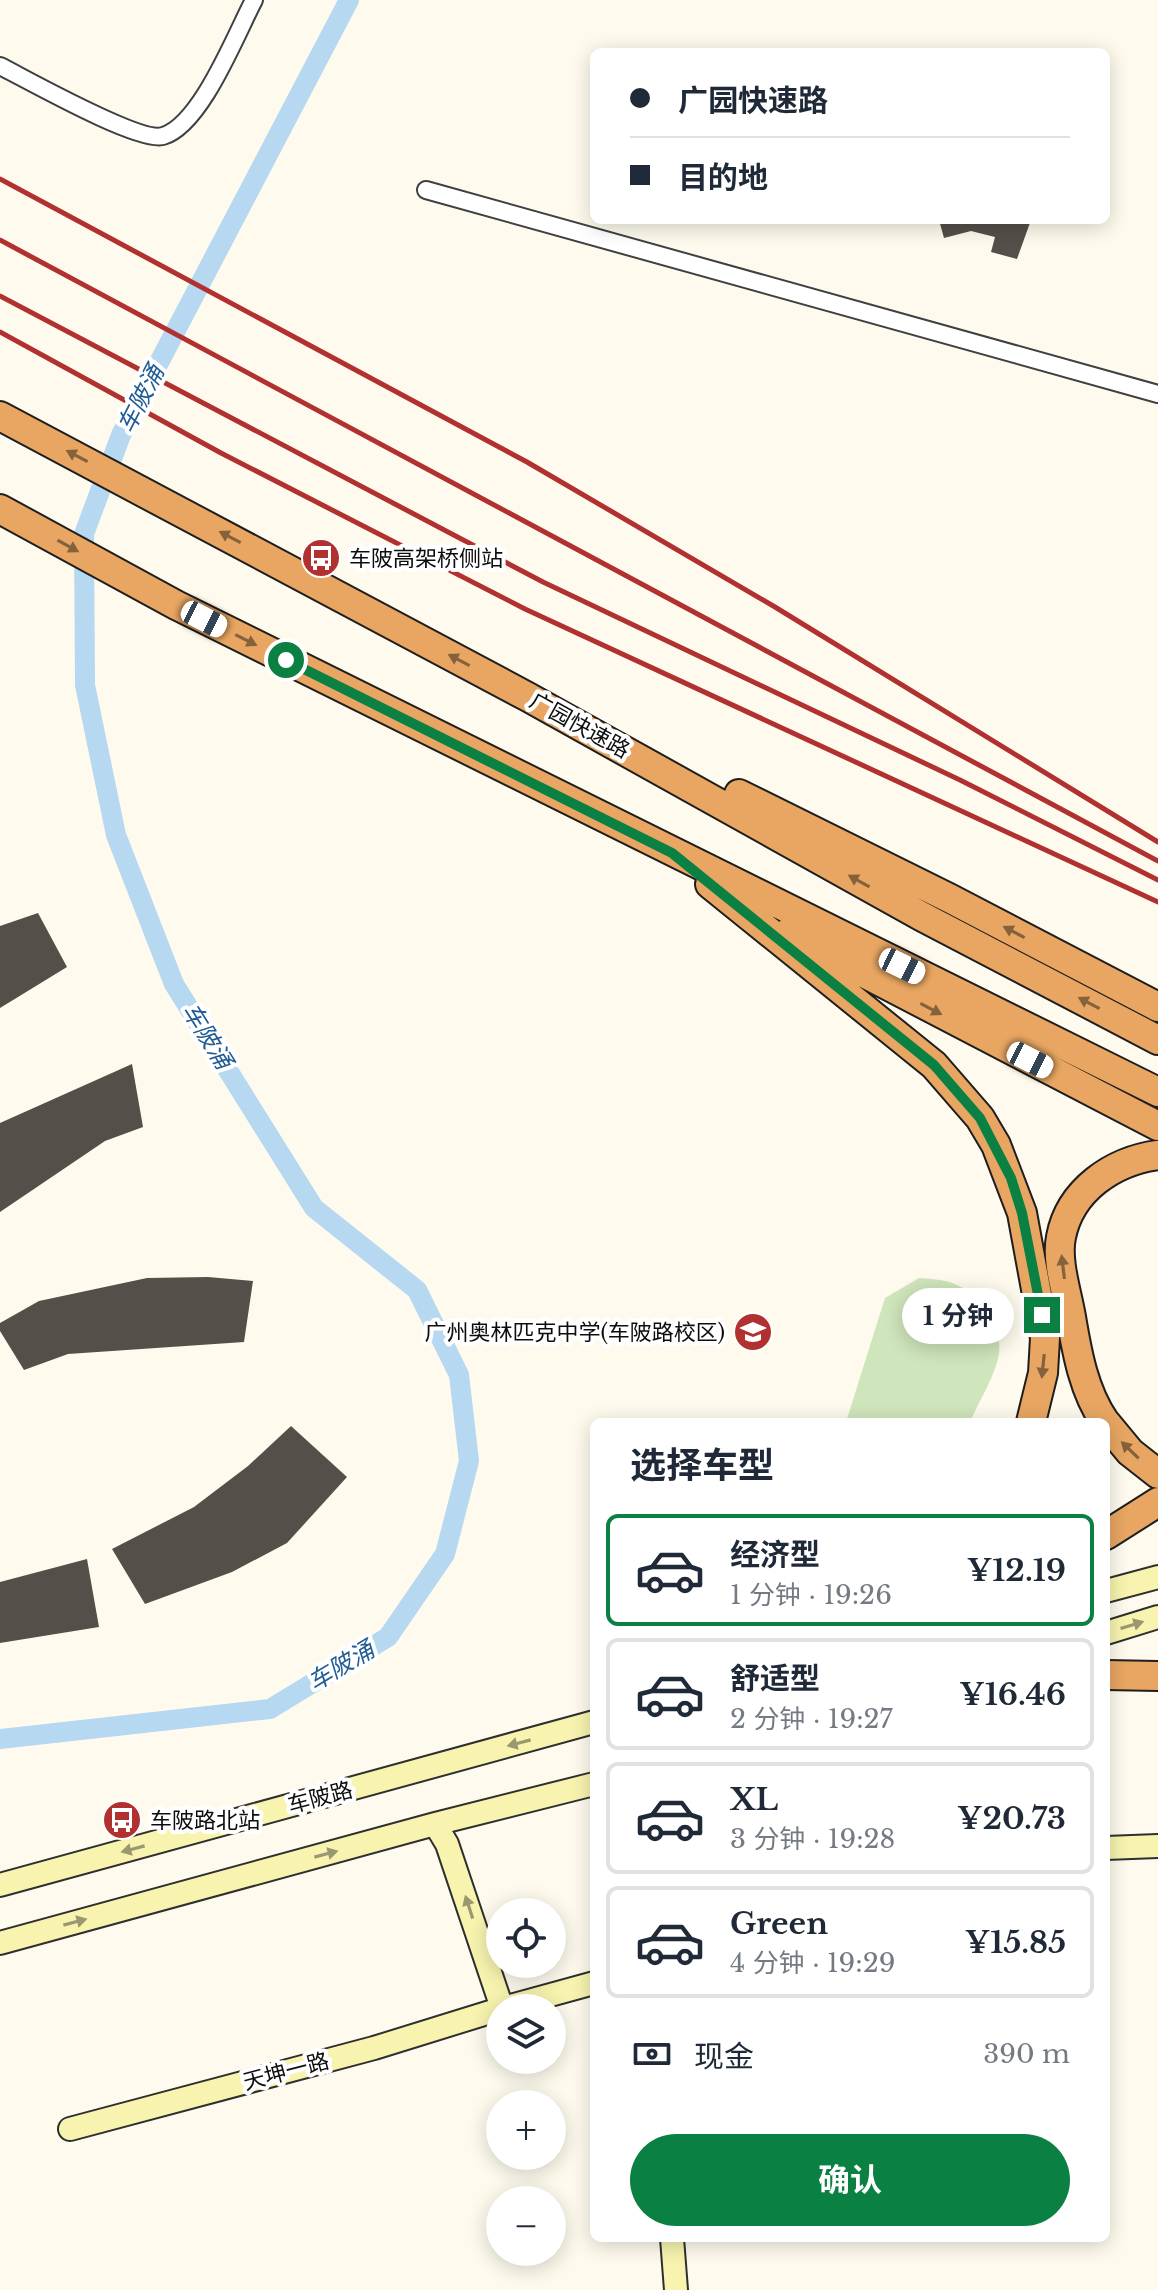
<!DOCTYPE html>
<html lang="zh">
<head>
<meta charset="utf-8">
<style>
  :root { --surface:#fff; --page:#f6f6f7; --text:#1f2937; --muted:#747a83; --line:#e0e1e3; --accent:#0b8043 }
  body { margin:0; font-family:"Libre Baskerville","Noto Sans SC",serif; background:var(--page); color:var(--text); height:100vh; display:flex; flex-direction:column; font-size:30px; white-space:nowrap }
  * { box-sizing:border-box; margin:0 }
  p { font-size:26px; color:var(--muted) }
  .icon { flex:none; width:44px; height:44px; fill:none; stroke:currentColor; stroke-width:2; stroke-linecap:round; stroke-linejoin:round }
  .map { position:relative; flex:1; overflow:hidden }
  .sheet { position:absolute; left:590px; top:1418px; width:520px; height:824px; display:flex; flex-direction:column; background:var(--surface); border-radius:12px; box-shadow:0 4px 20px #0003 }
  .sheet>* { flex:none }
  .guide { position:absolute; left:590px; top:48px; width:520px; height:176px; border-radius:12px; box-shadow:0 4px 20px #0003; display:grid; align-content:center; height:176px; padding:0 40px; background:var(--surface) }
  .controls { position:absolute; left:486px; top:1898px; display:grid; gap:16px }
  .controls a { display:grid; place-items:center; width:80px; height:80px; border-radius:50%; background:var(--surface); box-shadow:0 4px 20px #0003; font-size:40px }
  .end { position:absolute; width:36px; height:36px; margin:-18px; border:10px solid #0b8043; background:#fff; box-shadow:0 0 0 4px #fff }
  .from { border-radius:50% }
  .bubble { position:absolute; height:56px; border-radius:28px; background:var(--surface); box-shadow:0 4px 20px #0003; font-size:26px; font-weight:700; line-height:56px; text-align:center }
  .car { position:absolute; width:24px; height:48px; margin:-24px -12px; border-radius:10px; box-shadow:0 0 6px 2px #0007; background:linear-gradient(#fff 24%,#345 0 40%,#fff 0 76%,#345 0 86%,#fff 0) }
  .guide b { display:flex; align-items:center; gap:28px; height:76px; font-size:30px }
  .guide b+b { border-top:2px solid var(--line) }
  .guide i { width:20px; height:20px; background:var(--text) }
  ul { padding:0; list-style:none }
  li { display:flex; align-items:center; gap:24px; height:112px; margin:0 16px 12px; padding:0 24px; border:4px solid var(--line); border-radius:12px }
  li div { flex:1 }
  li b { display:block; font-size:30px }
  li em { font-style:normal; font-weight:700 }
  li.selected { border-color:var(--accent) }
  li>.icon { width:72px; height:72px; stroke-width:1.5 }
  h2 { padding:0 40px; font-size:36px; line-height:96px }
  .pay { display:flex; align-items:center; gap:20px; height:88px; padding:0 40px; font-size:30px }
  .pay p { margin-inline-start:auto }
  .action { display:flex; gap:16px; margin-top:auto; padding:16px 40px }
  .action a { flex:1; height:92px; border-radius:48px; background:var(--accent); color:#fff; font-size:32px; font-weight:700; line-height:92px; text-align:center }
  .map>svg:first-child { display:block }
  .green { fill:#cfe5bb }
  .lines { fill:none; stroke-linecap:round; stroke-linejoin:round }
  .canal { stroke:#b7d8f1; stroke-width:20 }
  .building { fill:#554f4a }
  .street-casing { stroke:#404040; stroke-width:20 }
  .secondary-casing { stroke:#2f2f2f; stroke-width:26 }
  .highway-casing { stroke:#1e1e1e; stroke-width:32 }
  .street { stroke:#fff; stroke-width:16 }
  .secondary { stroke:#f8f4af; stroke-width:22 }
  .highway { stroke:#e8a662; stroke-width:28 }
  .rail { stroke:#b13131; stroke-width:5 }
  .oneway { fill:#85613c }
  .oneway2 { fill:#9a986e }
  .route { stroke:#0b8043; stroke-width:10 }
  .labels { text-anchor:middle; stroke-width:8; stroke-linejoin:round; paint-order:stroke }
  .poi-label { font-size:22px; fill:#0d0d0d; stroke:#fff; text-anchor:start }
  .street-label { font-size:22px; fill:#0d0d0d; stroke:#fff }
  .water-label { font-size:24px; font-style:italic; fill:#215c94; stroke:#fff }
</style>
</head>
<body>
<div class="map">
<svg width="1158" height="2290" viewBox="0 0 1158 2290">
  <rect width="100%" height="100%" fill="#fefbee"/>
  <!-- green -->
  <path class="green" d="M919 1278C934 1279 949 1280 961 1287 982 1298 1003 1329 999 1354 995 1376 979 1401 970 1422H846L885 1298Z"/>
  <g class="lines">
    <!-- canal -->
    <path class="canal" d="M0 1739 270 1709 388 1637 445 1554 469 1461 459 1375 417 1290 314 1208 174 984 116 835 85 685 84 534 121 435 349 0"/>
  </g>
  <!-- building -->
  <path class="building" d="M939 220H1031L1017 259 991 252 995 237 971 231 944 238Z
    M38 913 67 967 0 1008V926Z
    M132 1064 143 1127 105 1141 0 1212V1123Z
    M208 1277 253 1281 244 1342 68 1354 24 1370 0 1331V1323L39 1301 147 1278Z
    M291 1426 347 1477 287 1543 232 1572 145 1604 112 1549 194 1507 248 1466Z
    M87 1559 99 1627 0 1643V1582Z"/>
  <g class="lines">
    <defs>
      <path id="street" d="M0 66C28 80 139 143 163 136 201 125 236 34 254 0
        M426 190 1158 394"/>
      <path id="secondary" d="M1106 1591 1158 1577
        M1106 1633 1158 1617
        M435 1824 447 1844 502 2008
        M1106 1848 1158 1846
        M0 1885 594 1722
        M0 1943 435 1824 594 1784
        M503 2008 594 1983
        M70 2129 374 2048 500 2009
        M672 2238 676 2290"/>
      <path id="highway" d="M0 416 528 697 921 916 1158 1040
        M0 509 176 605 1158 1092
        M739 794 949 898 1158 1007
        M710 884 934 1065 980 1118 996 1145 1022 1213 1045 1338 1043 1373 1031 1422
        M790 931 864 973 1158 1126
        M1105 1422C1084 1392 1077 1353 1071 1317 1067 1293 1056 1261 1061 1237 1070 1190 1113 1161 1158 1155
        M1106 1423 1130 1452 1158 1474
        M1106 1535 1158 1502
        M1106 1675 1158 1676"/>
    </defs>
    <!-- street casing -->
    <use href="#street" class="street-casing"/>
    <!-- secondary casing -->
    <use href="#secondary" class="secondary-casing"/>
    <!-- highway casing -->
    <use href="#highway" class="highway-casing"/>
    <!-- street -->
    <use href="#street" class="street"/>
    <!-- secondary -->
    <use href="#secondary" class="secondary"/>
    <!-- highway -->
    <use href="#highway" class="highway"/>
    <!-- rail -->
    <path class="rail" d="M0 179 527 462 775 607 1158 842
      M0 240 1158 861
      M0 296 543 582 960 780 1158 880
      M0 332 221 453 525 609 1158 902"/>
  </g>
  <!-- one-way arrows -->
  <defs><path id="oneway-solid" d="M-6-.8H1V-3.2L6.5 0L1 3.2V.8H-6Z" transform="scale(2)"/></defs>
  <g class="oneway">
    <use href="#oneway-solid" transform="translate(77 456) rotate(-152)"/>
    <use href="#oneway-solid" transform="translate(230 537) rotate(-152)"/>
    <use href="#oneway-solid" transform="translate(68 546) rotate(29)"/>
    <use href="#oneway-solid" transform="translate(246 640) rotate(27)"/>
    <use href="#oneway-solid" transform="translate(459 660) rotate(-152)"/>
    <use href="#oneway-solid" transform="translate(859 881) rotate(-151)"/>
    <use href="#oneway-solid" transform="translate(1014 932) rotate(-152)"/>
    <use href="#oneway-solid" transform="translate(1089 1003) rotate(-152)"/>
    <use href="#oneway-solid" transform="translate(931 1009) rotate(28)"/>
    <use href="#oneway-solid" transform="translate(1063 1267) rotate(-97)"/>
    <use href="#oneway-solid" transform="translate(1043 1366) rotate(96)"/>
    <use href="#oneway-solid" transform="translate(1130 1450) rotate(-136)"/>
  </g>
  <g class="oneway2">
    <use href="#oneway-solid" transform="translate(1132 1625) rotate(-17)"/>
    <use href="#oneway-solid" transform="translate(519 1743) rotate(165)"/>
    <use href="#oneway-solid" transform="translate(133 1849) rotate(165)"/>
    <use href="#oneway-solid" transform="translate(326 1854) rotate(-15)"/>
    <use href="#oneway-solid" transform="translate(469 1907) rotate(-108)"/>
    <use href="#oneway-solid" transform="translate(75 1922) rotate(-15)"/>
  </g>
  <g class="lines">
    <!-- route -->
    <path class="route" d="M286 660 672 853 934 1065 980 1118 1011 1178 1022 1213 1042 1315"/>
  </g>
  <!-- icons -->
  <defs>
    <symbol id="bus-disc" viewBox="-11 -11 22 22"><circle r="9.5" fill="#b13131" stroke="#fff"/><path d="M-5-6H5V4H4V6H2V4H-2V6H-4V4H-5ZM-3.5-4V0h7V-4ZM-3.5 1.2v1.5H-2V1.2ZM2 1.2v1.5H3.5V1.2Z" fill="#fff"/></symbol>
    <symbol id="school-disc" viewBox="-11 -11 22 22"><circle r="9.5" fill="#b13131" stroke="#fff"/><path d="M0-5L7-2L0 1L-7-2ZM-4 1L0 2.5L4 1V4Q0 6-4 4Z" fill="#fff"/></symbol>
  </defs>
  <g fill-rule="evenodd">
    <use href="#bus-disc" x="299" y="536" width="44" height="44"/>
    <use href="#school-disc" x="731" y="1310" width="44" height="44"/>
    <use href="#bus-disc" x="100" y="1798" width="44" height="44"/>
  </g>
  <g class="labels">
    <!-- poi labels -->
    <g class="poi-label">
      <text x="349" y="566">车陂高架桥侧站</text>
      <text x="725" y="1340" text-anchor="end">广州奥林匹克中学(车陂路校区)</text>
      <text x="150" y="1828">车陂路北站</text>
    </g>
    <!-- street labels -->
    <g class="street-label">
      <text transform="translate(580 725) rotate(29)" y="8">广园快速路</text>
      <text transform="translate(320 1797) rotate(-15)" y="8">车陂路</text>
      <text transform="translate(286 2071) rotate(-15)" y="8">天坤一路</text>
    </g>
    <!-- water labels -->
    <g class="water-label">
      <text transform="translate(141 399) rotate(-63)" y="8">车陂涌</text>
      <text transform="translate(207 1036) rotate(58)" y="8">车陂涌</text>
      <text transform="translate(341 1666) rotate(-31)" y="8">车陂涌</text>
    </g>
  </g>
</svg>
<div class="controls">
<a><svg class="icon" aria-label="locate" viewBox="0 0 24 24"><circle cx="12" cy="12" r="6"/><path d="M12 2v4M12 18v4M2 12h4M18 12h4"/></svg></a>
<a><svg class="icon" aria-label="layers" viewBox="0 0 24 24"><path d="M12 4l9 5-9 5-9-5zM3 14l9 5 9-5"/></svg></a>
<a>+</a>
<a>−</a>
</div>
<i class="end from" style="left:286px;top:660px"></i>
<i class="end" style="left:1042px;top:1315px"></i>
<div class="bubble" style="left:902px;top:1288px;width:112px">1 分钟</div>
<i class="car" style="left:204px;top:619px;rotate:117deg"></i>
<i class="car" style="left:902px;top:966px;rotate:116deg"></i>
<i class="car" style="left:1030px;top:1060px;rotate:117deg"></i>
<div class="guide">
<b><i class="from"></i>广园快速路</b>
<b><i></i>目的地</b>
</div>
<section class="sheet">
<h2>选择车型</h2>
<ul>
<li class="selected"><svg class="icon" aria-label="car" viewBox="0 0 24 24"><path d="M5 17H2v-5l4-1 3-4h7l3 4 3 1v5h-3M9 17h6M6 11h13"/><circle cx="7" cy="17" r="2"/><circle cx="17" cy="17" r="2"/></svg><div><b>经济型</b><p>1 分钟 · 19:26</p></div><em>¥12.19</em></li>
<li><svg class="icon" aria-label="car" viewBox="0 0 24 24"><path d="M5 17H2v-5l4-1 3-4h7l3 4 3 1v5h-3M9 17h6M6 11h13"/><circle cx="7" cy="17" r="2"/><circle cx="17" cy="17" r="2"/></svg><div><b>舒适型</b><p>2 分钟 · 19:27</p></div><em>¥16.46</em></li>
<li><svg class="icon" aria-label="car" viewBox="0 0 24 24"><path d="M5 17H2v-5l4-1 3-4h7l3 4 3 1v5h-3M9 17h6M6 11h13"/><circle cx="7" cy="17" r="2"/><circle cx="17" cy="17" r="2"/></svg><div><b>XL</b><p>3 分钟 · 19:28</p></div><em>¥20.73</em></li>
<li><svg class="icon" aria-label="car" viewBox="0 0 24 24"><path d="M5 17H2v-5l4-1 3-4h7l3 4 3 1v5h-3M9 17h6M6 11h13"/><circle cx="7" cy="17" r="2"/><circle cx="17" cy="17" r="2"/></svg><div><b>Green</b><p>4 分钟 · 19:29</p></div><em>¥15.85</em></li>
</ul>
<div class="pay"><svg class="icon" aria-label="cash" viewBox="0 0 24 24"><path d="M3 7h18v10H3z"/><circle cx="12" cy="12" r="2"/></svg>现金<p>390 m</p></div>
<div class="action"><a>确认</a></div>
</section>
</div>
</body>
</html>
